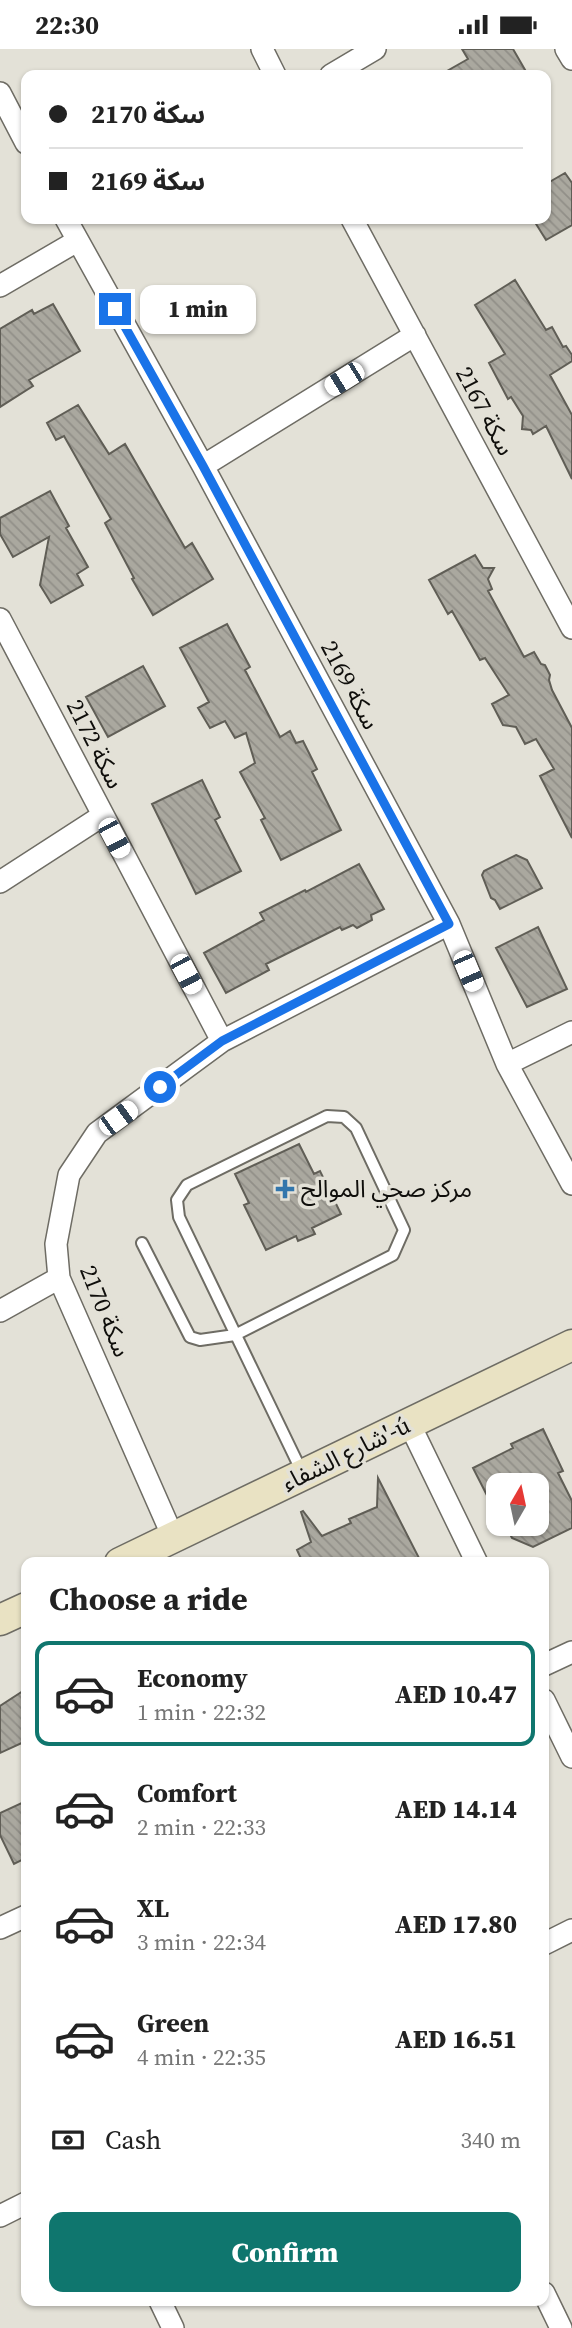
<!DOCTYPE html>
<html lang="en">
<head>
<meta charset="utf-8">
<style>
  :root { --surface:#fff; --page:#f2f2f2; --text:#222; --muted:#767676; --line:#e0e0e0; --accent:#0f766e }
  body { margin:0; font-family:"Source Serif 4","Noto Sans Arabic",serif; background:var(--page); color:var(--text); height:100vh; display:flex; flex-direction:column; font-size:26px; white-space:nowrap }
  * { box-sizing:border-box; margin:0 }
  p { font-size:23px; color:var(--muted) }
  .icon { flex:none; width:38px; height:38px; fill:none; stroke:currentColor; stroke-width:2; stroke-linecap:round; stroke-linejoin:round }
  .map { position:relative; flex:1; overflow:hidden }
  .drawer { position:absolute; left:21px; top:1508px; width:528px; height:749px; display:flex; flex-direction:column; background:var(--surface); border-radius:14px; box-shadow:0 2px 5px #0004 }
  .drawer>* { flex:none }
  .guide { position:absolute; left:21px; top:21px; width:530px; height:154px; border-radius:14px; box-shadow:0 2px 5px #0004; display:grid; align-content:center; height:154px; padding:0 28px; background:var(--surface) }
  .needle { width:46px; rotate:9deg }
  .fabs { position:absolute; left:486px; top:1424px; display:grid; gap:14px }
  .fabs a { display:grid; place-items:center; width:63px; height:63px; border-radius:14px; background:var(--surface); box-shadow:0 2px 5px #0004; font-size:35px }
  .end { position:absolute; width:32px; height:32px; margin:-16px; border:9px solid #1a73e8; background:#fff; box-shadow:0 0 0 4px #fff }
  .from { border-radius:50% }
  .bubble { position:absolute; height:49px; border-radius:14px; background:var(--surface); box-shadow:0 2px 5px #0004; font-size:23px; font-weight:800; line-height:49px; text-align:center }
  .car { position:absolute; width:21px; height:42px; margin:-21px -10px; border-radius:9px; box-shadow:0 0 5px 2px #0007; background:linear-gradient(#fff 24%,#345 0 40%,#fff 0 76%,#345 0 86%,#fff 0) }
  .guide b { display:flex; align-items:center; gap:24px; height:66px; font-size:26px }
  .guide b+b { border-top:2px solid var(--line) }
  .guide i { width:18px; height:18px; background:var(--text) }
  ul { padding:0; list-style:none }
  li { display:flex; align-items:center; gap:21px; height:105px; margin:0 14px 10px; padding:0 14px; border:4px solid transparent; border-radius:14px }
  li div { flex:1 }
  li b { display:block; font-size:26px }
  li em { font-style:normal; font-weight:800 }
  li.on { border-color:var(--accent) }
  li>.icon { width:63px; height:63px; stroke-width:1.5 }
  h2 { padding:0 28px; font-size:32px; line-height:84px }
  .pay { display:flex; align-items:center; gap:18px; height:77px; padding:0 28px; font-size:26px }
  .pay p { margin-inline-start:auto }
  .primary-button { display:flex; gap:14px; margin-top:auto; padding:14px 28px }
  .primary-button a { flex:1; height:80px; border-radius:14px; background:var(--accent); color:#fff; font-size:28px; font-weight:800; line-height:80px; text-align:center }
  .status { display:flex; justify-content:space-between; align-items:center; height:49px; padding:0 35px; background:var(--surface); direction:ltr }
  .status svg { height:19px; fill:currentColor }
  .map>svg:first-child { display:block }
  .building { fill:url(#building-back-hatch); stroke:#605e56; stroke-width:2 }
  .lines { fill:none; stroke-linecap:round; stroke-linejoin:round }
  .lane-casing { stroke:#6e6c64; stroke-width:14 }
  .street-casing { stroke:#6e6c64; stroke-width:24 }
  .secondary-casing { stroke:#6e6c64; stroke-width:33 }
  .lane { stroke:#fff; stroke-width:10 }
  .street { stroke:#fff; stroke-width:21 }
  .secondary { stroke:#e9e2c3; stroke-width:30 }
  .route { stroke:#1a73e8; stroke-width:9 }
  .poi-dot { fill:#3276ac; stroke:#e3e1d7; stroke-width:2.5 }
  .labels { text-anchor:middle; stroke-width:7; stroke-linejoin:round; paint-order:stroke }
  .street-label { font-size:24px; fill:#0f0e0b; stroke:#e3e1d7 }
  .poi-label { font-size:24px; fill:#0f0e0b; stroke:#e3e1d7; text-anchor:start }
</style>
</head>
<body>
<div class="status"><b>22:30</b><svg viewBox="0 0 49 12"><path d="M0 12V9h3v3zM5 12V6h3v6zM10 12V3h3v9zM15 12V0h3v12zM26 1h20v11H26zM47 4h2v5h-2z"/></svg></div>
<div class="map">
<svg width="572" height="2279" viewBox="0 0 572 2279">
  <defs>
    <pattern id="building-back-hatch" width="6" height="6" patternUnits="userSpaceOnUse" patternTransform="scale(1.75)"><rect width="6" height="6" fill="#aaa89f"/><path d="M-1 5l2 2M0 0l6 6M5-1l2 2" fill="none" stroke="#918f88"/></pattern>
  </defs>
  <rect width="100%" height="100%" fill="#e3e1d7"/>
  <!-- building -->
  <path class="building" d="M462 0H513L528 26H440L468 10Z
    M565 124 572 134V176L546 191 533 170H546V135Z
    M515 231 546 281 552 278 563 298 566 297 572 306V312L550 326 572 366V430L546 377 533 385 531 381 522 380 523 367 511 348 508 350 489 314 505 305 475 256Z
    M53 255 80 302 29 331 33 337 0 358V280L32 261 34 265Z
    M78 356 109 405 125 395 185 499 192 494 213 530 153 566 132 530 134 529 105 474 111 470 64 387 56 391 47 374Z
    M50 442 69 477 66 479 88 518 77 525 83 536 51 554 40 536 49 488 13 508 0 485V469Z
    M475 506 483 519H494L488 530 492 540 488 542 524 608 534 603 541 615 545 616 550 626 549 631 552 641 572 679V789L540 727 554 720 536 690 525 695 516 678 503 676 492 655 509 646 485 609 480 611 452 562 448 565 429 531Z
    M227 575 250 618 245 621 280 688 290 682 296 694 303 692 317 720 312 723 341 781 281 811 261 771 265 769 240 723 255 714 246 684 235 689 225 672 210 679 198 659 209 653 180 599Z
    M143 617 165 657 108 688 86 648Z
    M202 731 220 768 215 771 241 822 196 845 152 755Z
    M516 806 527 811 542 839 500 860 495 851 491 849 482 826 484 822Z
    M359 815 384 860 371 866 372 871 357 879 353 876 342 881 340 878 266 915 269 921 226 944 204 904 264 871 260 864 305 841 306 843Z
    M538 878 567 940 527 958 496 899Z
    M299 1095 314 1125 320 1122 341 1165 312 1179 315 1185 298 1192 296 1187 266 1201 244 1156 249 1154 235 1125Z
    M543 1380 563 1422 558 1424 572 1452V1479L533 1498 512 1489 505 1475H537V1437H499V1470L473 1419 513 1399 511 1395Z
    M378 1429 420 1511 406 1514H303L297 1501 311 1493 301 1463 303 1462 322 1487 351 1474 349 1470 377 1458Z
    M26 1640V1692L0 1704V1657Z
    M26 1752V1809L14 1815 0 1786V1764Z"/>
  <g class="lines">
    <defs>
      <path id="lane" d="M142 1194 190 1288 200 1291 235 1286 393 1206 404 1181 356 1079 344 1068 327 1067 187 1136 177 1151 179 1168 302 1423"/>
      <path id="street" d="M262 0 275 26
        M566 0 572 10
        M331 26 375 0
        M0 44 26 94
        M66 170 203 417 449 875 507 1015 572 1135
        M352 170 572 579
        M0 237 77 192
        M203 417 415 286
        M0 570 222 992
        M0 833 102 767
        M507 1015 572 983
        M0 1262 59 1229
        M409 1374 477 1514
        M173 1488 59 1229 56 1195 69 1126 97 1084 222 992 449 875
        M544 1616 572 1603
        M544 1651 572 1708
        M0 1879 26 1867
        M544 1895 572 1881
        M0 2167 26 2154
        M544 2244 561 2279
        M160 2252 173 2279"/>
      <path id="secondary" d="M120 1514 572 1296
        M0 1571 26 1559"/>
    </defs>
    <!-- lane casing -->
    <use href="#lane" class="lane-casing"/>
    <!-- street casing -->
    <use href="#street" class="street-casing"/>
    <!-- secondary casing -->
    <use href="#secondary" class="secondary-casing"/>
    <!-- lane -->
    <use href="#lane" class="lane"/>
    <!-- street -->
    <use href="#street" class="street"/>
    <!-- secondary -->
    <use href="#secondary" class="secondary"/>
  </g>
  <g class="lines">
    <!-- route -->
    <path class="route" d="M115 260 203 417 449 875 222 992 160 1038"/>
  </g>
  <!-- markers -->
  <path class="poi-dot" d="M281.5 1129.5h7v7h7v7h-7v7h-7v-7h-7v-7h7z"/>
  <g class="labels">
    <!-- street labels -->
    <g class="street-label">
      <text transform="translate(485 362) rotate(62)" y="8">سكة 2167</text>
      <text transform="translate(350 636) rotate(62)" y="8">سكة 2169</text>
      <text transform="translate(95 695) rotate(63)" y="8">سكة 2172</text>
      <text transform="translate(105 1262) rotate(68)" y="8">سكة 2170</text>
      <text transform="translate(346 1405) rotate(-26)" y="8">شارع الشفاء'-ú</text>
    </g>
    <!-- poi labels -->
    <g class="poi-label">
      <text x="301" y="1148">مركز صحي الموالح</text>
    </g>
  </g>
</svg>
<div class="fabs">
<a><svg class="needle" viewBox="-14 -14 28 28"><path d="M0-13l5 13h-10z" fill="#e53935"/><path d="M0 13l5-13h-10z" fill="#767676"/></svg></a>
</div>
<i class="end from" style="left:160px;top:1038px"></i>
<i class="end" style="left:115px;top:260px"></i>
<div class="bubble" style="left:140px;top:236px;width:116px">1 min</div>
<i class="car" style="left:344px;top:330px;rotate:238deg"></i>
<i class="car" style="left:114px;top:789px;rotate:152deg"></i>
<i class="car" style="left:468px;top:922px;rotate:157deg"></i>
<i class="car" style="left:186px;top:925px;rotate:152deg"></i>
<i class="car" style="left:118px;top:1069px;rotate:54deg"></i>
<div class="guide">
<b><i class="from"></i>سكة 2170</b>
<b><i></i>سكة 2169</b>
</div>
<section class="drawer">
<h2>Choose a ride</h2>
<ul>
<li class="on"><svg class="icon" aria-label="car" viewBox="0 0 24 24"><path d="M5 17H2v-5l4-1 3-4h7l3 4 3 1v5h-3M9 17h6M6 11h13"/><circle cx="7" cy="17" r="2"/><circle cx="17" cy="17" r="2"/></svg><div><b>Economy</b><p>1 min · 22:32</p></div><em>AED 10.47</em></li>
<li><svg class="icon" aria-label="car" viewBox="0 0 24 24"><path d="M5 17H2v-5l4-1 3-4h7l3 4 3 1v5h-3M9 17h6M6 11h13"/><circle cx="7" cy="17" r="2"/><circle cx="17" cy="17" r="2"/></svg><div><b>Comfort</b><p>2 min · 22:33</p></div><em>AED 14.14</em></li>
<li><svg class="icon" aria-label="car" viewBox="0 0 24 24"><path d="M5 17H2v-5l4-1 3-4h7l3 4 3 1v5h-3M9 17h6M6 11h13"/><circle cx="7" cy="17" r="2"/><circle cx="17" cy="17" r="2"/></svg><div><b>XL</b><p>3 min · 22:34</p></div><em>AED 17.80</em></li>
<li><svg class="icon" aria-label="car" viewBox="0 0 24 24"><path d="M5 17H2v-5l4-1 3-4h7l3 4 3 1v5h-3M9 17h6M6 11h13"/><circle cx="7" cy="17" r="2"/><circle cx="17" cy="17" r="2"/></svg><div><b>Green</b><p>4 min · 22:35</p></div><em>AED 16.51</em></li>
</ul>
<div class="pay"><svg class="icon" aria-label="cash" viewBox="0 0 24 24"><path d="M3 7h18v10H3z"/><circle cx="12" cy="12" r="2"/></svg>Cash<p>340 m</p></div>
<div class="primary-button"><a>Confirm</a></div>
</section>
</div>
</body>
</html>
